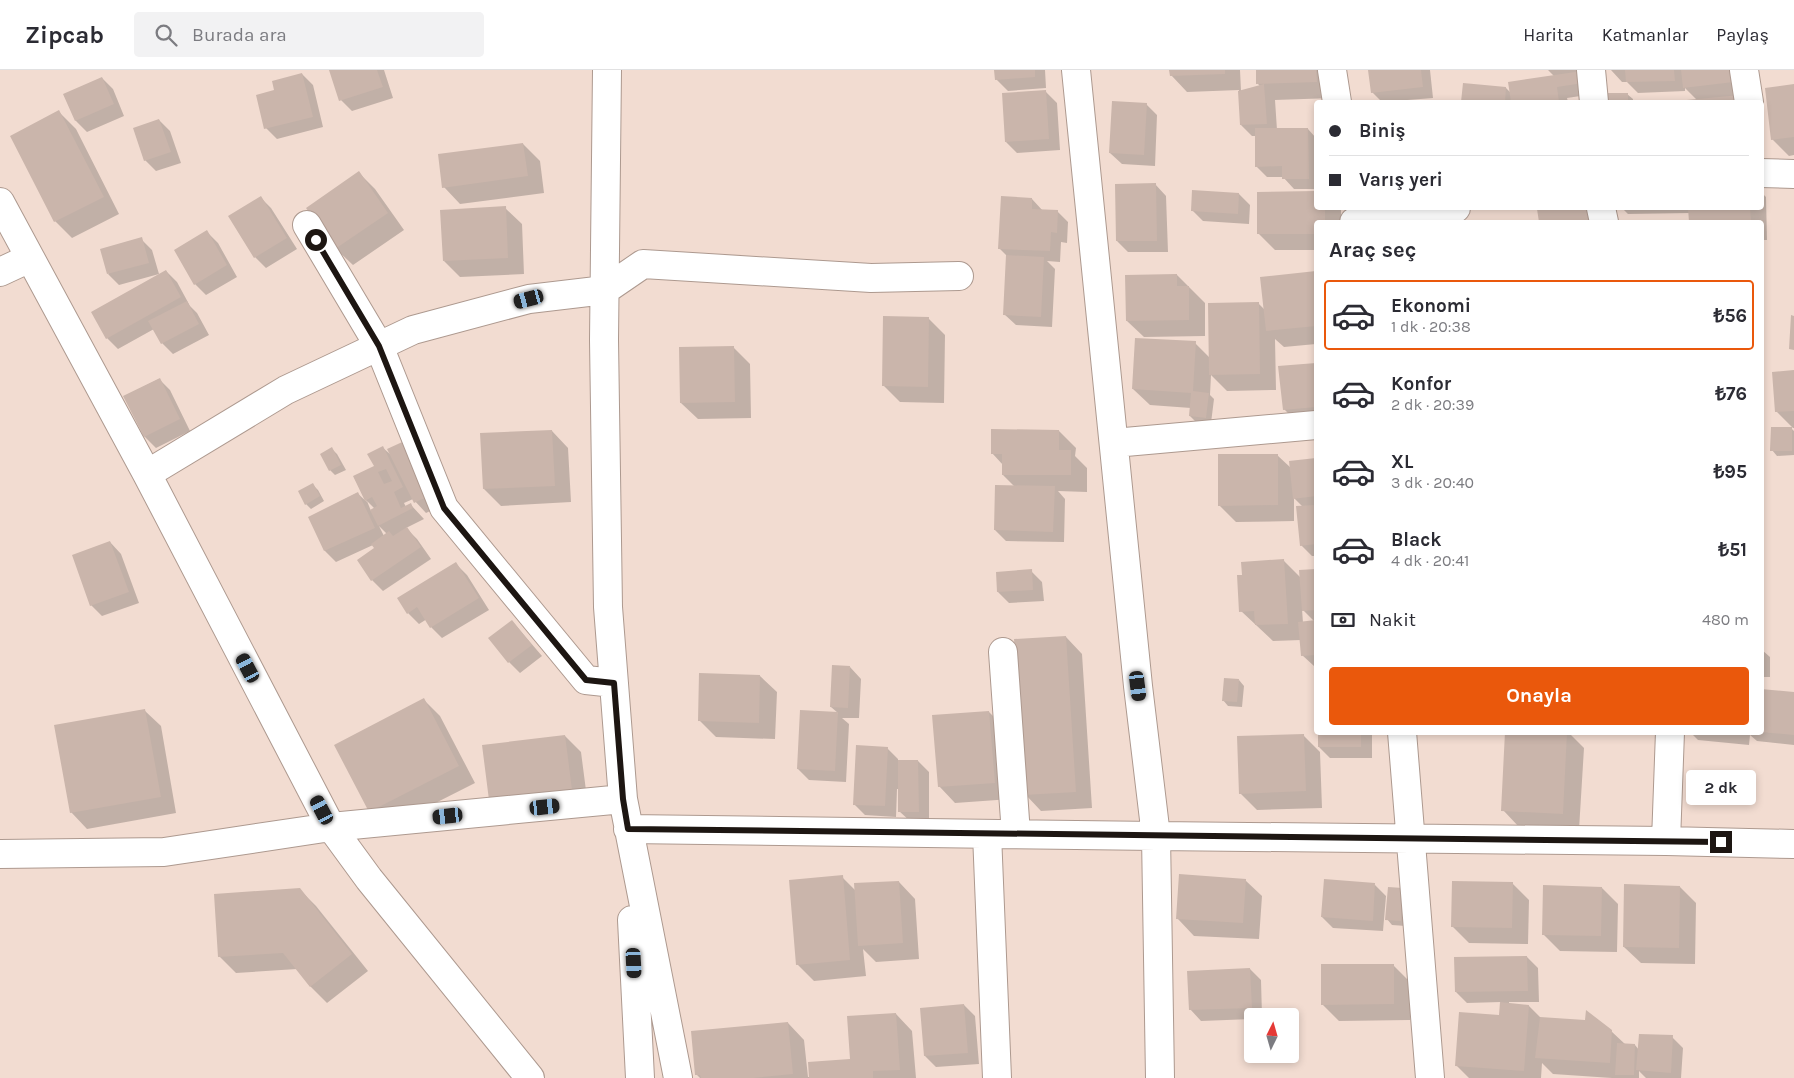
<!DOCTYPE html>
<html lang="tr">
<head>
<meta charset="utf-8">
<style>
  :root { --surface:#fff; --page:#f2f2f3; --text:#2b2b33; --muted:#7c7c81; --line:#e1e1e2; --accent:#ea580c }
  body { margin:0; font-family:Karla,sans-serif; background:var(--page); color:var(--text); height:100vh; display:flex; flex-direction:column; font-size:19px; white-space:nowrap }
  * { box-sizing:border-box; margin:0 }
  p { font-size:16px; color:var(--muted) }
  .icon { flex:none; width:28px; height:28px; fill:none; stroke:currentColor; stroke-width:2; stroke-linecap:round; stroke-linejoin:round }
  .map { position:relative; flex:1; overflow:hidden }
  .side { position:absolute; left:1314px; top:150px; width:450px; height:515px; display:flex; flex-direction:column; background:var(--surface); border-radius:5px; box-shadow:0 2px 8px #0003 }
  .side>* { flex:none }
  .hud { position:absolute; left:1314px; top:30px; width:450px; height:110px; border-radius:5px; box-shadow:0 2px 8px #0003; display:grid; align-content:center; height:110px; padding:0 15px; background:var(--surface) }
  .needle { width:32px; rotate:5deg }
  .controls { position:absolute; left:1244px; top:938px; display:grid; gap:10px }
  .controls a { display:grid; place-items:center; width:55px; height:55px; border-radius:5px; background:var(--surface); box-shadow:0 2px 8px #0003; font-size:25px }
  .end { position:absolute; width:22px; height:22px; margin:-11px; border:6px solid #1d1612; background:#fff; box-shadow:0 0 0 2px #fff }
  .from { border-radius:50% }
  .bubble { position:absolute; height:35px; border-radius:5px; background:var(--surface); box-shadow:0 2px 8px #0003; font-size:16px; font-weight:700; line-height:35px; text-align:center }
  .car { position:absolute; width:15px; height:30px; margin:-15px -8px; border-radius:6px; box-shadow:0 0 4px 1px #0007; background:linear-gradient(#222 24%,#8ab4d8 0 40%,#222 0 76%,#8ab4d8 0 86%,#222 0) }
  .hud b { display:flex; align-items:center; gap:18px; height:48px; font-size:19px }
  .hud b+b { border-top:1px solid var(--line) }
  .hud i { width:12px; height:12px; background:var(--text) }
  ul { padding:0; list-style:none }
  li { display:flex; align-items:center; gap:15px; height:70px; margin:0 10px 8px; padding:0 5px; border:2px solid transparent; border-radius:5px }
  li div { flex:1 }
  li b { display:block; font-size:19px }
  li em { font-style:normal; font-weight:700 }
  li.active { border-color:var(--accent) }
  li>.icon { width:45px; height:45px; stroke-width:1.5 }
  h2 { padding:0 15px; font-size:22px; line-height:60px }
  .pay { display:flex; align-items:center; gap:12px; height:55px; padding:0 15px; font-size:19px }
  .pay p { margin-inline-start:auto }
  .action { display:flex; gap:10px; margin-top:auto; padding:10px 15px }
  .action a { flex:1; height:58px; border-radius:5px; background:var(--accent); color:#fff; font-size:20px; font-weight:700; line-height:58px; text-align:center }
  header { display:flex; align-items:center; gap:30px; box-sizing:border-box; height:70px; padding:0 25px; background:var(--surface); border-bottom:1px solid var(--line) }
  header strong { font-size:24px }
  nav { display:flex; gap:28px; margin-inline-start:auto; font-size:18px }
  .search { width:350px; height:45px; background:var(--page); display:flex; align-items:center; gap:12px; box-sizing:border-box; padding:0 18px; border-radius:5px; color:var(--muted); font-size:19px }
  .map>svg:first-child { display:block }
  .shadow { fill:#0003; fill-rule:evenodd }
  .building { fill:#cab5ab; fill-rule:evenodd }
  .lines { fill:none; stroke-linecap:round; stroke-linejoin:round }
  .minor-casing { stroke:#ad998f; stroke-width:30 }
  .minor { stroke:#fff; stroke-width:28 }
  .route { stroke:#1d1612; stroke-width:6 }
</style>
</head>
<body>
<header>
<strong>Zipcab</strong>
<div class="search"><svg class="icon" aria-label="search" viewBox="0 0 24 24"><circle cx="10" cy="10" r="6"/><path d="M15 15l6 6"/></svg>Burada ara</div>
<nav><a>Harita</a><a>Katmanlar</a><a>Paylaş</a></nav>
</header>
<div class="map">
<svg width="1794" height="1008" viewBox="0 0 1794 1008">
  <rect width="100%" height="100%" fill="#f2dcd1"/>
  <!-- shadow -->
  <path class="shadow" d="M330 0H384L393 28 352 41 341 30Z
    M996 0H1045L1046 18 1008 21 996 9Z
    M1171 0H1240L1241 21 1261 17 1258 14 1257 0H1332L1333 28 1275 30 1277 60 1308 59 1316 68V119H1294L1283 107H1267L1256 96V66H1252L1241 55 1239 20 1187 22 1171 5Z
    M1370 0H1430L1433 28 1382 32 1372 22Z
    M1548 0H1586L1594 24 1567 28 1568 32H1462L1464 14 1506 18 1511 23 1554 6Z
    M1611 0H1754L1745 32H1677L1697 30 1685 18V21L1638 23 1627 12H1622Z
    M302 4 313 15 323 57 277 69 266 58 276 21Z
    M102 8 113 19 124 46 87 62 76 51 64 25Z
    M1794 16V85L1789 86 1772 69Z
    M1046 22 1057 33 1060 80 1017 83 1006 72Z
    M1609 24H1627L1633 29V32H1609Z
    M1146 34 1157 45 1155 96 1122 94 1110 83Z
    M59 42 76 59 119 144 72 168 55 151Z
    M159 50 170 61 181 93 156 101 145 90Z
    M523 74 540 91 544 123 460 134 444 117Z
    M359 103 375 119 404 160 353 195 336 179Z
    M1155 114 1166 126 1168 182H1128L1117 171Z
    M1761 122 1766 127 1767 170H1761V152H1690V143L1628 144 1622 138H1761Z
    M1258 123H1316V138H1339L1341 139V152H1316V180H1275L1258 163Z
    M1239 124 1250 135 1249 154 1203 151 1192 140Z
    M260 127 271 138 297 179 266 198 255 187Z
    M1032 129 1043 141H1057L1068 152 1067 173 1061 172 1060 192 1047 191 1055 199 1052 257 1016 255 1004 244 1007 186 999 178Z
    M505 138 522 154 524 204 460 207 444 191Z
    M1557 138H1592L1605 152H1540L1538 140Z
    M207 162 218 173 237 207 206 225 195 214Z
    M141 169 152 180 159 204 119 215 108 204Z
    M166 201 177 212 190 236 197 243 209 265 173 284 162 273 154 259 118 279 107 268Z
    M1316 203V274L1284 277 1275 269 1276 320 1227 321 1211 305 1210 325 1214 329 1211 353 1195 351 1190 346 1191 338 1150 335 1133 319 1195 273 1210 288 1258 233 1265 240 1262 208Z
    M1177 205 1205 233V266L1144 267 1127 251Z
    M928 248 945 265 944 333 900 332 883 315Z
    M733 277 750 294 751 348 698 349 681 333Z
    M1316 294V348L1295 350 1284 339 1280 297Z
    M1794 302V358H1793L1776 341Z
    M159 309 170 320 190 361 156 378 145 367 125 326Z
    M1791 358 1794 361V385L1777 386 1772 380Z
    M552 361 568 378 571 432 501 436 484 419 482 364Z
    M1059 361 1076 378 1075 386 1087 398V422L1058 421 1065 429 1064 472 1006 471 995 460 1015 417 1003 405V395L992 383Z
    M383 378 447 433 426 443 413 429 404 433 406 437 411 435 424 449 406 458 417 469 431 489 383 521 372 510 376 478 373 475 336 492 325 481 310 447 357 423 367 432 354 407 375 397ZM367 431 375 439 371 441ZM379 456 387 464 384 466Z
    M332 379 337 384 346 400 335 405 330 400Z
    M1277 385 1291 398 1290 392 1316 389V486H1312L1301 475 1303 437 1294 428V451L1236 452 1219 435Z
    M312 414 318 420 324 431 311 439 306 434Z
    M110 472 121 484 139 533 102 546 91 535Z
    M1283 490 1301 508V501L1316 500V596H1314L1302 585 1301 570 1273 571 1241 541ZM1302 539 1315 552 1303 553Z
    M456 494 467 505 489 540 442 568 431 557 427 549 419 554 408 543Z
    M1031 501 1042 512 1044 531 1009 533 998 522 997 503Z
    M1761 549 1764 551 1762 580 1770 587V607H1761Z
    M512 551 542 586 520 603 509 592Z
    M1066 567 1082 584 1092 738 1041 741 1025 724Z
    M850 597 861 609 859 648H842L849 654 846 712 809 710 798 699 838 643 831 637Z
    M760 606 777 622 775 669 716 667 699 650Z
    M1239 610 1244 616 1242 637 1228 636 1223 630Z
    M1761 620 1794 623V675L1757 671 1750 665 1749 675 1698 670 1690 662H1761Z
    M424 630 440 646 475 713 386 758 370 742Z
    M144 640 161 656 176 743 87 759 71 742Z
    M989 642 1006 659 1011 729 955 733 939 716Z
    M1319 662H1372V688H1330L1319 677Z
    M1507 662H1568L1584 678 1579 760 1519 757 1503 740Z
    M1303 665 1320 682 1322 738 1257 740 1240 723Z
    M565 666 581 682 588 736 483 676Z
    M887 678 898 689V691H918L929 702V752H911L899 741V719H897L896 747 865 745 854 734Z
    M842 807 856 821 899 812 915 829 919 889 876 892 863 879 866 906 814 911 797 894Z
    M1245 810 1262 826 1259 869 1194 866 1178 849Z
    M1512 813 1529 830 1528 874 1469 873 1452 856Z
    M1375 815 1386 826 1383 861 1333 858 1322 847Z
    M1680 817 1696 833 1695 894 1641 893 1624 877Z
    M1602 818 1618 834 1617 882 1560 881 1543 864Z
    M300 820 316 836 368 901 327 933 311 917 297 899 236 903 219 886Z
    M1402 820 1406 856 1392 855 1387 849Z
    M1527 887 1538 898 1539 932H1509V934L1529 936 1541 948 1611 961 1626 975H1635L1639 980 1672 967 1683 978 1681 1008H1646L1639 1001V1008H1612L1553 1004 1542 993 1541 1008H1469L1456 995 1500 946 1501 932 1467 933 1456 922Z
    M1393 895 1410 912V950L1339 951 1322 934Z
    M1250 899 1261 910 1262 946H1252V949L1201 951 1190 939Z
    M964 935 975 946 979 994 936 997 925 986 921 939Z
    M896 944 912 961 916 1008H700L696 1004 788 953 804 970 808 1007H810L851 990Z"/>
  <!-- building -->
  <path class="building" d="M329 0H377L383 17 339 31Z
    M994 0H1035V7L995 10Z
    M1169 0H1225V4L1170 6Z
    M1256 0H1316L1317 12 1256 14Z
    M1368 0H1421L1423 17 1371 23Z
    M1625 0H1674L1675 11 1626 12Z
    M1681 0H1740L1742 11 1683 18Z
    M1582 1 1583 13 1557 17 1559 32H1511L1508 12Z
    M302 3 313 47 264 59 256 25 274 20 272 11Z
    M102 7 114 34 75 51 63 24Z
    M1463 13 1506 17 1505 32H1461Z
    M1264 14 1267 54 1240 55 1238 21Z
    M1794 14V67L1771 70 1765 18Z
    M1046 20 1049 69 1005 72 1002 23Z
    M1608 23H1628V32H1608Z
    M1740 25V32H1676V31Z
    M1112 31 1147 33 1144 85 1109 83Z
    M59 40 104 127 54 152 10 66Z
    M159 49 171 82 144 91 133 58Z
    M1255 58H1308L1309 109H1282V96L1255 97Z
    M523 73 528 106 442 118 438 84Z
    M359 101 388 143 335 179 306 138Z
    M1156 113 1157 171H1116L1115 114Z
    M1192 120 1239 123 1238 144 1191 141Z
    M1316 121V138H1325V152H1316V164H1257V122Z
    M261 126 287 168 254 188 228 146Z
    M1001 126 1032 128V139L1058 140 1057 163 1051 162 1050 181 998 179Z
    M506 136 508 188 443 191 440 140Z
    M1547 138H1589L1591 152H1539L1537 139Z
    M1688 138H1750L1751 152H1689Z
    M207 160 227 195 194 215 174 180Z
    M142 167 149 193 107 204 100 179Z
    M1006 185 1044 187 1041 247 1003 245Z
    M166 200 181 227 106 269 91 242Z
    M1316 201V256L1266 261 1260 207Z
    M1177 204V216H1189V250L1126 251 1125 205Z
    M187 231 199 254 161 274 148 251Z
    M1259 232 1260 304 1209 305 1208 233Z
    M1791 245 1794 246V280L1789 279Z
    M883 246 929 247 928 317 882 316Z
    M1135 268 1196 271 1193 321 1209 323 1206 348 1189 346 1191 323 1132 319Z
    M734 276 735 332 680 333 679 277Z
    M1316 293V337L1283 340 1278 296Z
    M1794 300V341L1775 342 1772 302Z
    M160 308 180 349 144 367 123 326Z
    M1771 357H1792V381H1770Z
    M991 359 1059 360V380H1071V405H1002V384H991Z
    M552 360 555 416 483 419 480 363Z
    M411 368 437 422 414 433 387 379Z
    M383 376 403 417 394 422 401 438 411 433 413 438 378 456 370 440 377 436 372 427 365 431 353 406 374 396 367 384ZM386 399 392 411 384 414 378 402Z
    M332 377 341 395 329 401 320 384Z
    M1218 384H1278V435L1218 436Z
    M1316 388V426L1293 429 1289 391Z
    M313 413 320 426 305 435 298 421Z
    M995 415 1055 416 1053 462 994 460Z
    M358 422 375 458 324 481 308 447Z
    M1316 435V474L1300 476 1296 436Z
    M407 457 421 477 371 511 357 490 374 478 371 474 389 461 393 466Z
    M110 471 129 522 90 536 72 485Z
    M1284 489 1288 554 1255 555 1254 541 1239 542 1237 505H1242L1241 492Z
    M456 492 479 528 430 558 417 537 407 544 397 528Z
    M1032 499 1033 520 997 522 996 502Z
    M1316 499V540L1302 541 1299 500Z
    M512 550 532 575 508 593 488 568Z
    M1316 550V585L1301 586 1298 552Z
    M1066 566 1076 722 1024 725 1014 569Z
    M832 595 850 596 848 638 830 637Z
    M699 603 760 605 759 653 698 651Z
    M1224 608 1239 609 1237 632 1222 631Z
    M1761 619 1794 622V665L1761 662Z
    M424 628 459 696 369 742 334 675Z
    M145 639 161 727 70 743 54 655Z
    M800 640 838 642 835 701 797 699Z
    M989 641 995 713 938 717 932 645Z
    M1318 662H1361V677H1318Z
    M1505 662H1567L1563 744 1501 741Z
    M1304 664 1306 721 1239 724 1237 666Z
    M565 665 572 720 489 730 482 675Z
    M856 675 888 677 885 736 853 735Z
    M898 690H918L919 742H898Z
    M1179 804 1246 809 1243 853 1176 849Z
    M843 805 850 890 796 895 789 810Z
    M1324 809 1375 813 1373 851 1321 847Z
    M899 811 903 873 858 876 854 813Z
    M1452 811 1513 812 1512 858 1451 857Z
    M1624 814 1680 816 1679 878 1623 877Z
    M1543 815 1602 817 1601 866 1542 865Z
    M1388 817 1403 818 1401 851 1385 850Z
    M300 818 352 884 310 917 283 883 218 887 214 824Z
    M1527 886 1528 921 1455 922 1454 887Z
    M1321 894H1394V934L1321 935Z
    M1250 898 1252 938 1189 940 1187 901Z
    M1500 932 1529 935 1524 1001 1455 996 1459 942 1499 945Z
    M964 934 968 983 924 986 920 938Z
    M1586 940 1612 960 1610 993 1535 988 1540 947 1585 950Z
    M896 943 900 1000 873 1001V1008H809L808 992 850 989 847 946Z
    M788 952 793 1004 753 1008H701L700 1005H695L691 961Z
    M1639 964 1673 965 1671 1003 1636 1000Z
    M1617 973 1635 974 1634 1005H1615Z"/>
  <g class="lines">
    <defs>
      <path id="minor" d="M607 0 604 270 608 537 623 729 678 1008
        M1076 0 1138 616 1156 766 1160 1008
        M1332 0 1337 32
        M1591 0 1594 32
        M1744 0 1749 32
        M1761 103 1794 104
        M0 132 147 404 331 757 369 809 530 1008
        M1601 138 1604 152
        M1354 152 1456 138
        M307 155 379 276 444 438 586 610 614 613
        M0 202 30 188
        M1114 373 1316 355
        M147 404 286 320 413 260 529 229 605 220 643 194 871 208 959 206
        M1003 582 1016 764
        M1402 662 1430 1008
        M628 759 1156 766 1666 771 1794 774
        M987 764 997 1008
        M1666 771 1670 662
        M0 784 164 782 331 757 623 729
        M632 850 640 1008"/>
    </defs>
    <!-- minor casing -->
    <use href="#minor" class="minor-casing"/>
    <!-- minor -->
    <use href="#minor" class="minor"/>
  </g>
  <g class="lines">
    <!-- route -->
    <path class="route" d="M316 170 379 276 444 438 586 610 614 613 623 729 628 759 1721 772"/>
  </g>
</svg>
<div class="controls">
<a><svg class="needle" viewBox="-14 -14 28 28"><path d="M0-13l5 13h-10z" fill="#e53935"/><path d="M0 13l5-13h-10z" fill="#7c7c81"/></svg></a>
</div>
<i class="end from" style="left:316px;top:170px"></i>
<i class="end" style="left:1721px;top:772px"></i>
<div class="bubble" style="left:1686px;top:700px;width:70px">2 dk</div>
<i class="car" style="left:529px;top:229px;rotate:255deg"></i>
<i class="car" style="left:248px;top:598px;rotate:332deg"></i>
<i class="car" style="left:1138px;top:616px;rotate:173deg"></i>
<i class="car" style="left:545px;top:737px;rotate:84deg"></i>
<i class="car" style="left:322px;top:740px;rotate:332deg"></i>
<i class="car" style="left:448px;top:746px;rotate:264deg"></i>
<i class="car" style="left:634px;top:893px;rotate:177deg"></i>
<div class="hud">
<b><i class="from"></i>Biniş</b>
<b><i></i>Varış yeri</b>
</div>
<section class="side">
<h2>Araç seç</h2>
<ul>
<li class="active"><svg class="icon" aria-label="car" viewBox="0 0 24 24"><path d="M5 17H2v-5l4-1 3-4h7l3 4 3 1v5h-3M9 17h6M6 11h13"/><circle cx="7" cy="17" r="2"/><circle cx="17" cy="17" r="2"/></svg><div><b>Ekonomi</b><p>1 dk · 20:38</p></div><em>₺56</em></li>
<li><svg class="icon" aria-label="car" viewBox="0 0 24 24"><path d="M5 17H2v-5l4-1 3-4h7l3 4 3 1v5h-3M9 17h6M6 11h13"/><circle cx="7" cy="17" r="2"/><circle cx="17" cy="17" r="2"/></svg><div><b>Konfor</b><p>2 dk · 20:39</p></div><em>₺76</em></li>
<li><svg class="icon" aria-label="car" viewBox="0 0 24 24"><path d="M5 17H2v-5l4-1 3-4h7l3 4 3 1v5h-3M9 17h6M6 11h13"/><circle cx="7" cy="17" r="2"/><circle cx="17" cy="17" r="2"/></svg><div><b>XL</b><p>3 dk · 20:40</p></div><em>₺95</em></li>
<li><svg class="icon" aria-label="car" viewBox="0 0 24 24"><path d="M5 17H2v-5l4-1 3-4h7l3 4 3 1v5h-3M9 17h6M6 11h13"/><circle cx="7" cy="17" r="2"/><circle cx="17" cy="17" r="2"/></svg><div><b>Black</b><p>4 dk · 20:41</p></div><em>₺51</em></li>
</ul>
<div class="pay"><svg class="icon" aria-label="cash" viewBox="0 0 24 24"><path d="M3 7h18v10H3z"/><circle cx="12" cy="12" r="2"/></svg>Nakit<p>480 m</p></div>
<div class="action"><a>Onayla</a></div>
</section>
</div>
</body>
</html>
